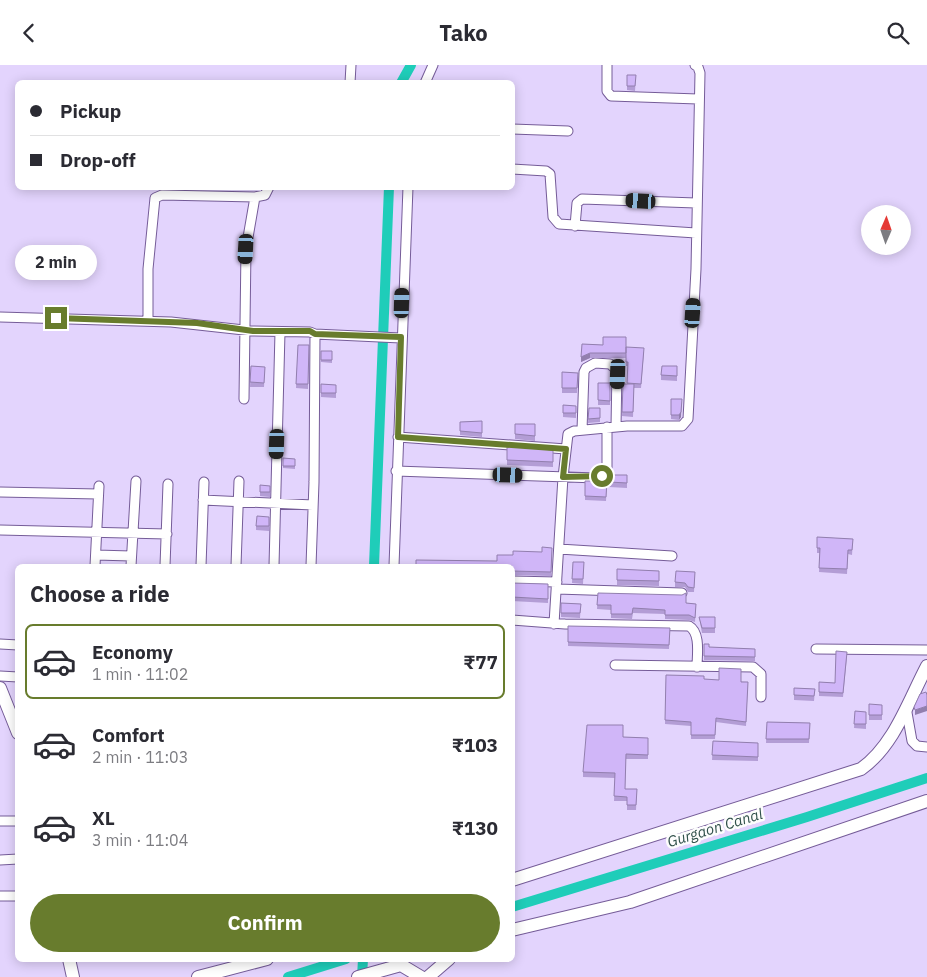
<!DOCTYPE html>
<html lang="en">
<head>
<meta charset="utf-8">
<style>
  :root { --surface:#fff; --page:#f7f7f7; --text:#2b2b33; --muted:#7c7c81; --line:#e1e1e2; --accent:#687c2d }
  body { margin:0; font-family:"IBM Plex Sans",sans-serif; background:var(--page); color:var(--text); height:100vh; display:flex; flex-direction:column; font-size:19px; white-space:nowrap }
  * { box-sizing:border-box; margin:0 }
  p { font-size:16px; color:var(--muted) }
  .icon { flex:none; width:28px; height:28px; fill:none; stroke:currentColor; stroke-width:2; stroke-linecap:round; stroke-linejoin:round }
  .map { position:relative; flex:1; overflow:hidden }
  .drawer { position:absolute; left:15px; top:499px; width:500px; height:398px; display:flex; flex-direction:column; background:var(--surface); border-radius:8px; box-shadow:0 2px 12px #0003 }
  .drawer>* { flex:none }
  .banner { position:absolute; left:15px; top:15px; width:500px; height:110px; border-radius:8px; box-shadow:0 2px 12px #0003; display:grid; align-content:center; height:110px; padding:0 15px; background:var(--surface) }
  .needle { width:32px; rotate:2deg }
  .tools { position:absolute; left:861px; top:140px; display:grid; gap:10px }
  .tools a { display:grid; place-items:center; width:50px; height:50px; border-radius:50%; background:var(--surface); box-shadow:0 2px 12px #0003; font-size:25px }
  .end { position:absolute; width:22px; height:22px; margin:-11px; border:6px solid #687c2d; background:#fff; box-shadow:0 0 0 2px #fff }
  .from { border-radius:50% }
  .bubble { position:absolute; height:35px; border-radius:18px; background:var(--surface); box-shadow:0 2px 12px #0003; font-size:16px; font-weight:700; line-height:35px; text-align:center }
  .car { position:absolute; width:15px; height:30px; margin:-15px -8px; border-radius:6px; box-shadow:0 0 4px 1px #0007; background:linear-gradient(#222 24%,#8ab4d8 0 40%,#222 0 76%,#8ab4d8 0 86%,#222 0) }
  .banner b { display:flex; align-items:center; gap:18px; height:48px; font-size:19px }
  .banner b+b { border-top:1px solid var(--line) }
  .banner i { width:12px; height:12px; background:var(--text) }
  ul { padding:0; list-style:none }
  li { display:flex; align-items:center; gap:15px; height:75px; margin:0 10px 8px; padding:0 5px; border:2px solid transparent; border-radius:8px }
  li div { flex:1 }
  li b { display:block; font-size:19px }
  li em { font-style:normal; font-weight:700 }
  li.current { border-color:var(--accent) }
  li>.icon { width:45px; height:45px; stroke-width:1.5 }
  h2 { padding:0 15px; font-size:22px; line-height:60px }
  .cta { display:flex; gap:10px; margin-top:auto; padding:10px 15px }
  .cta a { flex:1; height:58px; border-radius:30px; background:var(--accent); color:#fff; font-size:20px; font-weight:700; line-height:58px; text-align:center }
  header { display:flex; justify-content:space-between; align-items:center; height:65px; padding:0 15px; background:var(--surface); font-size:22px; font-weight:700 }
  .map>svg:first-child { display:block }
  .lines { fill:none; stroke-linecap:round; stroke-linejoin:round }
  .canal { stroke:#1fcdb9; stroke-width:10 }
  .street-casing { stroke:#755c98; stroke-width:11 }
  .secondary-casing { stroke:#755c98; stroke-width:14 }
  .street { stroke:#fff; stroke-width:9 }
  .secondary { stroke:#fff; stroke-width:12 }
  .wall { fill:#b39dd5 }
  .shaded-wall { fill:#927fae }
  .building { fill:#d0b6f8; stroke:#927fae }
  .route { stroke:#687c2d; stroke-width:6 }
  .labels { text-anchor:middle; stroke-width:5; stroke-linejoin:round; paint-order:stroke }
  .water-label { font-size:15px; font-style:italic; fill:#31514b; stroke:#fdfdfd }
</style>
</head>
<body>
<header><svg class="icon" aria-label="back" viewBox="0 0 24 24"><path d="M15 5l-7 7 7 7"/></svg>Tako<svg class="icon" aria-label="search" viewBox="0 0 24 24"><circle cx="10" cy="10" r="6"/><path d="M15 15l6 6"/></svg></header>
<div class="map">
<svg width="927" height="912" viewBox="0 0 927 912">
  <rect width="100%" height="100%" fill="#e3d4fd"/>
  <g class="lines">
    <!-- canal -->
    <path class="canal" d="M401 18 411 0
      M374 501 389 122
      M512 842 807 752 927 713
      M288 912 346 894
      M362 912 363 894"/>
    <defs>
      <path id="street" d="M607 0V26L611 31 698 34
        M350 18 351 0
        M425 18 433 0
        M512 64 568 66
        M512 104 546 106 550 109 553 152 559 159 696 168
        M575 161 577 138 582 134 696 138
        M0 252 171 257 253 266 310 267 315 269 314 417 311 501
        M148 256V204L155 133 162 130 255 132 265 130 269 122
        M315 269 401 273
        M244 334 246 184 255 132
        M582 365 584 307 586 303 595 298 610 299 617 305 616 362
        M398 372 566 384
        M396 406 597 413 606 408 607 402V362
        M0 427 98 429
        M203 435 313 440
        M0 465 167 469
        M559 484 672 491
        M96 490 131 491
        M95 501 99 421
        M131 501 136 416
        M165 501 168 419
        M201 501 204 417
        M236 501 239 416
        M274 501 280 267
        M394 501 408 122
        M512 516 557 517
        M557 524 682 528
        M512 555 565 559 689 561C701 568 697 590 697 602
        M554 559 563 412 568 369 574 366 627 361H682L688 354 696 204 700 8 698 2 695 0
        M0 579 18 580
        M816 584 927 585
        M615 600 753 602 761 609V632
        M0 611 18 612
        M906 642 912 676 917 681 927 682
        M0 756H18
        M0 795 18 794
        M0 831H18"/>
      <path id="secondary" d="M0 623 18 668
        M512 815 861 704C894 681 909 635 927 601
        M512 865 630 837 927 736
        M69 894 73 912
        M198 912 267 894
        M358 912 401 900 421 912
        M428 912 449 894"/>
    </defs>
    <!-- street casing -->
    <use href="#street" class="street-casing"/>
    <!-- secondary casing -->
    <use href="#secondary" class="secondary-casing"/>
    <!-- street -->
    <use href="#street" class="street"/>
    <!-- secondary -->
    <use href="#secondary" class="secondary"/>
  </g>
  <!-- wall -->
  <path class="wall" d="M636 10 635 26 627 25V21Z
    M626 272V293H590L581 297 582 279 603 280Z
    M298 280H309L308 324 296 323Z
    M626 282 644 287 641 323H634L633 352 622 351 623 319H627L628 301H626Z
    M321 286H332V298L321 297Z
    M251 301 265 302 264 322H250Z
    M677 301V316L661 315V310Z
    M562 307 578 308 577 328H562Z
    M598 318H610V340H598Z
    M321 319 336 320V333L321 332Z
    M671 334 681 352 679 355 671 354Z
    M563 340 576 341V353L563 352Z
    M589 343H600V357L588 358Z
    M482 356V372L460 370V357Z
    M515 359H535V376L515 374Z
    M507 381 553 385V402L507 400Z
    M283 393 295 394V404L283 403Z
    M610 410H627V423L609 422Z
    M585 416H607L606 436 585 435Z
    M260 420 270 421V432L260 431Z
    M269 452V466L256 465V461Z
    M817 472 853 474 852 490 848 489 847 509 819 507 820 488H817Z
    M552 483 551 511 512 510V501L497 496 513 490 542 487Z
    M573 497H584L583 519 572 518Z
    M617 504 659 506V521L617 520Z
    M695 507 694 527H688L685 522H675V517Z
    M512 518 548 519V538L512 536Z
    M598 528 696 539 695 557 689 555 665 554V549L633 548 632 554 611 553V545L597 544Z
    M561 538 581 539 580 553 561 552Z
    M699 552H715V568H702Z
    M568 561 670 563 669 584 568 581Z
    M704 579 709 582 755 584V596L704 595Z
    M847 591 843 632 819 631V617L835 618Z
    M666 610 704 614 748 617 746 661 716 657 715 674H691V661L665 659Z
    M794 623 815 624 814 636 794 635Z
    M882 640V655H869V650Z
    M855 646 866 647V664L854 663Z
    M767 657 810 658 809 678H766Z
    M623 672 648 673V694H626L625 724H637L636 745H627V736H614L615 713 583 712V707Z
    M713 676 758 678V696L712 695Z"/>
  <!-- shaded-wall -->
  <path class="shaded-wall" d="M590 288V293L581 297V292Z
    M682 334 681 352 679 355V350Z
    M927 641V646L915 650V645Z"/>
  <!-- building -->
  <path class="building" d="M627 10H636L635 21H627Z
    M603 272H626V288H590L581 292 582 279 603 280Z
    M298 280H309L308 319H296Z
    M626 282 644 283 641 319 627 318 628 297H626Z
    M321 286H332V295H321Z
    M251 301 265 302 264 318 250 317Z
    M662 301H677V311L661 310Z
    M562 307 578 308 577 323H562Z
    M598 318H610V336L598 335Z
    M321 319 336 320V328H321Z
    M623 319H634L633 347H622Z
    M671 334H682L681 347 679 350H671Z
    M563 340 576 341V348H563Z
    M589 343H600V353L588 354Z
    M482 356V368L460 366V357Z
    M515 359H535V371L515 369Z
    M507 381 553 385V397L507 395Z
    M283 393 295 394V401H283Z
    M610 410H627V418L609 417Z
    M585 416H607L606 432 585 431Z
    M260 420 270 421V427H260Z
    M257 451 269 452V461H256Z
    M817 472 853 474 852 485H848L847 504 819 503 820 483H817Z
    M542 482 552 483 551 507 512 506V501H416V495L497 496V490H513V486L542 487Z
    M573 497H584L583 514H572Z
    M617 504 659 506V516L617 515Z
    M676 506 695 507 694 523 688 522 685 518 675 517Z
    M512 518 548 519V534L512 532Z
    M598 528 682 530 686 528V538L696 539 695 553 689 550H665V545L633 543 632 549H611V540H597Z
    M561 538 581 539 580 548H561Z
    M699 552H715V563H702Z
    M568 561 670 563 669 580 568 577Z
    M704 579H709V582L755 584V592L704 591Z
    M836 586 847 587 843 628 819 627V617L835 618Z
    M719 603 741 604V617H748L746 657 716 653 715 670H691V657L665 655 666 610 704 611V614L719 615Z
    M794 623 815 624 814 631 794 630Z
    M926 627 927 630V641L915 645 914 642 920 629Z
    M869 639 882 640V650H869Z
    M855 646 866 647V659H854Z
    M767 657 810 658 809 674H766Z
    M587 660H623V672L648 673V690L626 689 625 724H637L636 740H627V732L614 731 615 708 583 707Z
    M713 676 758 678V692L712 690Z"/>
  <g class="lines">
    <!-- route -->
    <path class="route" d="M56 253 197 258 253 266H310L315 269 401 272 398 372 566 384 563 412 602 411"/>
  </g>
  <g class="labels">
    <!-- water labels -->
    <g class="water-label">
      <text transform="translate(715 763) rotate(-17)" y="5">Gurgaon Canal</text>
    </g>
  </g>
</svg>
<div class="tools">
<a><svg class="needle" viewBox="-14 -14 28 28"><path d="M0-13l5 13h-10z" fill="#e53935"/><path d="M0 13l5-13h-10z" fill="#7c7c81"/></svg></a>
</div>
<i class="end from" style="left:602px;top:411px"></i>
<i class="end" style="left:56px;top:253px"></i>
<div class="bubble" style="left:15px;top:180px;width:82px">2 min</div>
<i class="car" style="left:641px;top:136px;rotate:273deg"></i>
<i class="car" style="left:246px;top:184px;rotate:183deg"></i>
<i class="car" style="left:402px;top:238px;rotate:2deg"></i>
<i class="car" style="left:693px;top:248px;rotate:4deg"></i>
<i class="car" style="left:618px;top:309px;rotate:182deg"></i>
<i class="car" style="left:277px;top:379px;rotate:182deg"></i>
<i class="car" style="left:508px;top:410px;rotate:92deg"></i>
<div class="banner">
<b><i class="from"></i>Pickup</b>
<b><i></i>Drop-off</b>
</div>
<section class="drawer">
<h2>Choose a ride</h2>
<ul>
<li class="current"><svg class="icon" aria-label="car" viewBox="0 0 24 24"><path d="M5 17H2v-5l4-1 3-4h7l3 4 3 1v5h-3M9 17h6M6 11h13"/><circle cx="7" cy="17" r="2"/><circle cx="17" cy="17" r="2"/></svg><div><b>Economy</b><p>1 min · 11:02</p></div><em>₹77</em></li>
<li><svg class="icon" aria-label="car" viewBox="0 0 24 24"><path d="M5 17H2v-5l4-1 3-4h7l3 4 3 1v5h-3M9 17h6M6 11h13"/><circle cx="7" cy="17" r="2"/><circle cx="17" cy="17" r="2"/></svg><div><b>Comfort</b><p>2 min · 11:03</p></div><em>₹103</em></li>
<li><svg class="icon" aria-label="car" viewBox="0 0 24 24"><path d="M5 17H2v-5l4-1 3-4h7l3 4 3 1v5h-3M9 17h6M6 11h13"/><circle cx="7" cy="17" r="2"/><circle cx="17" cy="17" r="2"/></svg><div><b>XL</b><p>3 min · 11:04</p></div><em>₹130</em></li>
</ul>
<div class="cta"><a>Confirm</a></div>
</section>
</div>
</body>
</html>
